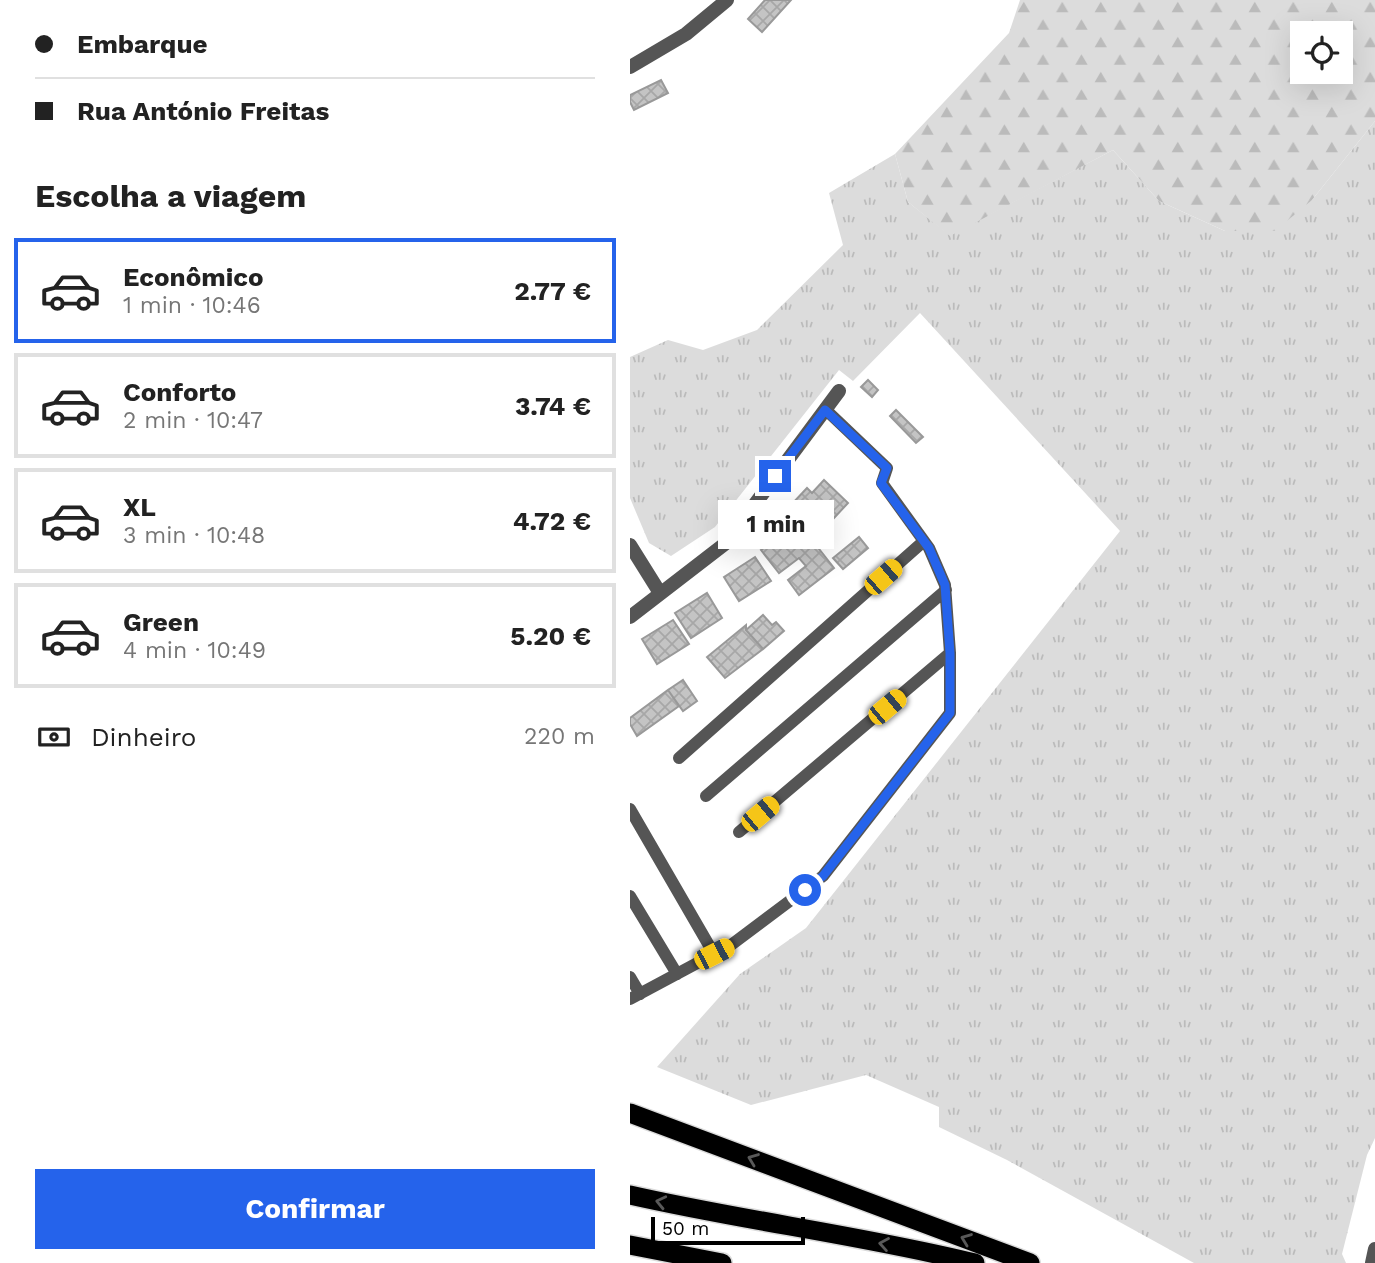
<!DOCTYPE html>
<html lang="pt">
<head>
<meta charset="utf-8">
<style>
  :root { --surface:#fff; --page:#f2f2f2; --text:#222; --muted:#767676; --line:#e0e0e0; --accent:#2563eb }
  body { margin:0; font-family:"Work Sans",sans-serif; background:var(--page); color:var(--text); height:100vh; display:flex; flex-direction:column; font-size:26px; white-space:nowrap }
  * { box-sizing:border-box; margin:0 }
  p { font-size:23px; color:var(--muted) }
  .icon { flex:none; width:38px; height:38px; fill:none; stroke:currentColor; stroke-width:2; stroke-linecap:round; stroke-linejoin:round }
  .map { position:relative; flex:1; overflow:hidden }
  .panel { display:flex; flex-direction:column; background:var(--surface); width:630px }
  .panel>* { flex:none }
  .banner { display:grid; align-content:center; height:154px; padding:0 35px; background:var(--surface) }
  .buttons { position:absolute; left:660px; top:21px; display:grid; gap:14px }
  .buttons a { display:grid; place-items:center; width:63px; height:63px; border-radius:0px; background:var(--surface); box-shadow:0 7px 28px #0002; font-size:35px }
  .scale { position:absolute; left:21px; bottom:18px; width:154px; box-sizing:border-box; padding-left:7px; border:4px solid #000; border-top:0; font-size:19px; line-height:24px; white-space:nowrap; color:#000; -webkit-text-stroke:5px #fff; paint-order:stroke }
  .end { position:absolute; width:32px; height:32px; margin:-16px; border:9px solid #2563eb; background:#fff; box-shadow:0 0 0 4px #fff }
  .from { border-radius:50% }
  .bubble { position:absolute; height:49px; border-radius:0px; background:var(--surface); box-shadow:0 7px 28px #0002; font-size:23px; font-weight:700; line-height:49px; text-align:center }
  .car { position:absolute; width:21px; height:42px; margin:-21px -10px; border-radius:9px; box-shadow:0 0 5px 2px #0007; background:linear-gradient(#f5c518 24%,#345 0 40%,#f5c518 0 76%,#345 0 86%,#f5c518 0) }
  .banner b { display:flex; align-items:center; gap:24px; height:66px; font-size:26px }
  .banner b+b { border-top:2px solid var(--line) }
  .banner i { width:18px; height:18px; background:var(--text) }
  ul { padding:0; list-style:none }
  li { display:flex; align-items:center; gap:21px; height:105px; margin:0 14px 10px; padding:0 21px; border:4px solid var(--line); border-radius:0px }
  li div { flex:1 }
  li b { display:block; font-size:26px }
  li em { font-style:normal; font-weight:700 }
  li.on { border-color:var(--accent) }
  li>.icon { width:63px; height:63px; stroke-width:1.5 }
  h2 { padding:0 35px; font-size:32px; line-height:84px }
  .pay { display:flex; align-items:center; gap:18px; height:77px; padding:0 35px; font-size:26px }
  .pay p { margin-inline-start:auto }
  .primary-button { display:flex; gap:14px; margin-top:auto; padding:14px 35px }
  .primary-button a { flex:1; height:80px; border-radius:0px; background:var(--accent); color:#fff; font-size:28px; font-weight:700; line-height:80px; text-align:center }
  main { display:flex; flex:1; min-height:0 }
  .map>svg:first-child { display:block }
  .grass { fill:url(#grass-tufts) }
  .forest { fill:url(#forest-firs); fill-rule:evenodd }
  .building { fill:url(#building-cross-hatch); stroke:#999; stroke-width:2 }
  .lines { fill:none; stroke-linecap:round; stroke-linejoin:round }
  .trunk-casing { stroke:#dbdbdb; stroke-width:22 }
  .service { stroke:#555; stroke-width:12 }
  .minor { stroke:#555; stroke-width:14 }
  .tertiary { stroke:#555; stroke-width:14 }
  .trunk { stroke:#000; stroke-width:19 }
  .oneway { stroke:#595959 }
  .route { stroke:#2563eb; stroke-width:9 }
</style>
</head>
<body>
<main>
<section class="panel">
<div class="banner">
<b><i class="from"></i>Embarque</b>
<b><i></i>Rua António Freitas</b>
</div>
<h2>Escolha a viagem</h2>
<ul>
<li class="on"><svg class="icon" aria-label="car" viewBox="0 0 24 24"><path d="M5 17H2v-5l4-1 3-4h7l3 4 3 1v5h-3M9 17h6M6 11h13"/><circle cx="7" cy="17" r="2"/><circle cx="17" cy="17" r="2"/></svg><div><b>Econômico</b><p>1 min · 10:46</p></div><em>2.77 €</em></li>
<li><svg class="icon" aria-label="car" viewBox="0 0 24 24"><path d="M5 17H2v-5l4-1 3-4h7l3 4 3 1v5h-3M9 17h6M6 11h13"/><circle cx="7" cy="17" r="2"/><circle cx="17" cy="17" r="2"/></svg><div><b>Conforto</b><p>2 min · 10:47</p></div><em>3.74 €</em></li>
<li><svg class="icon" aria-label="car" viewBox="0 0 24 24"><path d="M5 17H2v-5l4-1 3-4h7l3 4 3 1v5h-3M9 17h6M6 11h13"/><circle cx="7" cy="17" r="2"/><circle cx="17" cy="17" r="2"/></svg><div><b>XL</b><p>3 min · 10:48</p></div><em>4.72 €</em></li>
<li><svg class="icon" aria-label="car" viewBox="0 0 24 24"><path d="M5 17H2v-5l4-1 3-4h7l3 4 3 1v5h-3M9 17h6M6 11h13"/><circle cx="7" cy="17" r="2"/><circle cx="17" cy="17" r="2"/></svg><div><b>Green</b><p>4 min · 10:49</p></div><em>5.20 €</em></li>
</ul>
<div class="pay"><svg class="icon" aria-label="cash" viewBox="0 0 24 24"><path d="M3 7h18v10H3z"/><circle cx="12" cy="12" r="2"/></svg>Dinheiro<p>220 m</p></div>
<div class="primary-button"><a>Confirmar</a></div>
</section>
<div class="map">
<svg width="745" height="1263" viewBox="0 0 745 1263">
  <defs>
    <pattern id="grass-tufts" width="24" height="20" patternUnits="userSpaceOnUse" patternTransform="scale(1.75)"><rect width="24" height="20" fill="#dcdcdc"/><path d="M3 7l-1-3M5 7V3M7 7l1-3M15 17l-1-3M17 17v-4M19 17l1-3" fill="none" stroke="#bbb"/></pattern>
    <pattern id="forest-firs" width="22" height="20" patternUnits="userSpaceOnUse" patternTransform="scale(1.75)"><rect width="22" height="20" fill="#dcdcdc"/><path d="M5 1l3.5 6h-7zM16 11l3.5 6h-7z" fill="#bbb"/></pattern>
    <pattern id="building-cross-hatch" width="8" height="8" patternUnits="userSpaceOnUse" patternTransform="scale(1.75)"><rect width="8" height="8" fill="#c4c4c4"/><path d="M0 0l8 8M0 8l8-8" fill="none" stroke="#a7a7a7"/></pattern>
  </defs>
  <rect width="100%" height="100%" fill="#fff"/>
  <!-- grass -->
  <path class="grass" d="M745 121V1138L737 1155 712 1254 716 1263H564L377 1160 309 1127V1107L236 1075 121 1105 27 1067 110 974 176 928 490 531 290 313 223 381 209 370 85 527 41 556 19 543 0 498V357L38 340 73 350 127 330 213 245 199 193 265 154 278 202 320 235 483 150 529 201 595 231 682 200Z"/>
  <!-- forest -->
  <path class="forest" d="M390 0H745V121L682 200 645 231H595L529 201 483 150 320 236 278 202 265 154 379 33ZM672 33H710V72H672Z"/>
  <!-- building -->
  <path class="building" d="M135 0H161L132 32 118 19Z
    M31 80 38 93 4 110 0 102V95Z
    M238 380 248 390 242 397 231 387Z
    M266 410 293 437 286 443 260 416Z
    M194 480 218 503 190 533 161 505 177 488 182 493Z
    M168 522 204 568 169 595 158 580 176 566 169 558 149 573 131 550Z
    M229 537 238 548 213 569 203 558Z
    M125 557 141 581 109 601 94 577Z
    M77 593 92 618 61 638 45 613Z
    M133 615 142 625 146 622 154 631 133 649 116 630Z
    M43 620 59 644 27 664 12 639Z
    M116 625V630L133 649 95 678 77 657Z
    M53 680 67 701 53 711 38 690Z
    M38 690 49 706 7 736 0 724V718Z"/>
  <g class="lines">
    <defs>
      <path id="trunk" d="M0 1113 400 1263
        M0 1195C114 1221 231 1235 345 1263
        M0 1245 92 1263"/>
    </defs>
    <!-- trunk casing -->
    <use href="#trunk" class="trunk-casing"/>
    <!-- service -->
    <path class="service" d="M49 758 294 541
      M76 796 316 590
      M0 809 84 954
      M109 832 320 653
      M0 896 47 974
      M0 977 10 994
      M0 999 101 945 193 876 320 713V653L315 585 299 548 252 483 257 468 195 409"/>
    <!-- minor -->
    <path class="minor" d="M0 545 30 593
      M0 617 96 543 209 391
      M742 1263 745 1249"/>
    <!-- tertiary -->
    <path class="tertiary" d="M0 67 56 34 97 0"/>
    <!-- trunk -->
    <use href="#trunk" class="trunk"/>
  </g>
  <!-- one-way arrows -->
  <defs><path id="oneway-chevron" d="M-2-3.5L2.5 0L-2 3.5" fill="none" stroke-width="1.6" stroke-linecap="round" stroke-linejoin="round" transform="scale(1.75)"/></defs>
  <g class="oneway">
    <use href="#oneway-chevron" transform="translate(123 1159) rotate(-159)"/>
    <use href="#oneway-chevron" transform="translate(31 1202) rotate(-167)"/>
    <use href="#oneway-chevron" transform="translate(336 1239) rotate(-159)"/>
    <use href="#oneway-chevron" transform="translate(254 1244) rotate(-170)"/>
  </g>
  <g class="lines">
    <!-- route -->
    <path class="route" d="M145 476 195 410 257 468 251 483 299 548 315 585 320 653V713L193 876 175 890"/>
  </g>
</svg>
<div class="buttons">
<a><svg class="icon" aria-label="locate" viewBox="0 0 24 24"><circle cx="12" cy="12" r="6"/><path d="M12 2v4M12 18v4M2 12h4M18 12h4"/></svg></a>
</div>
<div class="scale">50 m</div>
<i class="end from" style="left:175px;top:890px"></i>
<i class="end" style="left:145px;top:476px"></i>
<div class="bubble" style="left:88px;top:500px;width:116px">1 min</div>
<i class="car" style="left:253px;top:577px;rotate:49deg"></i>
<i class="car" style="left:257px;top:707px;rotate:50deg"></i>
<i class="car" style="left:130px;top:814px;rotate:50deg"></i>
<i class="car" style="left:84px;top:954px;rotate:63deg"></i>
</div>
</main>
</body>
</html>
